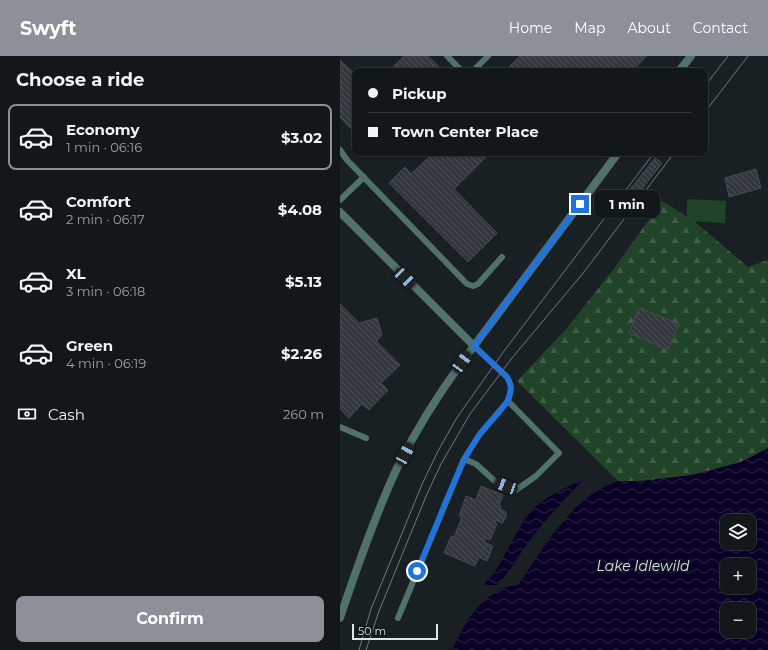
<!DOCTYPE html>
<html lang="en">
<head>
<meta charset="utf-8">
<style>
  :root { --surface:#12181a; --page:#1f2527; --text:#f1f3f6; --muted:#9ca0a2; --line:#313739; --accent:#8c9099 }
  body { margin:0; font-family:Montserrat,sans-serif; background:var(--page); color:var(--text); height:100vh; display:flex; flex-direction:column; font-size:15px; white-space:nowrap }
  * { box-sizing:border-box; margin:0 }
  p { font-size:13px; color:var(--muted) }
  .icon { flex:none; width:22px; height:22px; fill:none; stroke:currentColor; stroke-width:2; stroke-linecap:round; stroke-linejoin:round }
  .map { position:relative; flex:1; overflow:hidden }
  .panel { display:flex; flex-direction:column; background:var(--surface); width:340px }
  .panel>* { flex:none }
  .top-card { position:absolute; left:12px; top:12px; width:356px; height:88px; border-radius:8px; box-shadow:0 1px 3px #0004,0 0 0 1px var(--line); display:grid; align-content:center; height:88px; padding:0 16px; background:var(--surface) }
  .tools { position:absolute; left:380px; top:458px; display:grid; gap:8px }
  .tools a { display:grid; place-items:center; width:36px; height:36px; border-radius:8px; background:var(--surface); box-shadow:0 1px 3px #0004,0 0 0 1px var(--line); font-size:20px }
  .scale { position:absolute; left:12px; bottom:10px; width:86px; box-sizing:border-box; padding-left:4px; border:2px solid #dfe5e6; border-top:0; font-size:11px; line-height:14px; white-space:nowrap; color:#dfe5e6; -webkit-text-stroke:3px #0f1719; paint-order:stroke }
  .end { position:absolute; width:18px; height:18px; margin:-9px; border:5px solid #1a73e8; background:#fff; box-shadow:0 0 0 2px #fff }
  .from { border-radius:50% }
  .bubble { position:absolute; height:28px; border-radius:8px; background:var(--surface); box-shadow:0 1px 3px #0004,0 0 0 1px var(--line); font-size:13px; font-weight:700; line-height:28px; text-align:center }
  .car { position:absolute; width:12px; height:24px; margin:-12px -6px; border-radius:5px; box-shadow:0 0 3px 1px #0007; background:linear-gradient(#222 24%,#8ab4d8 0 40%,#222 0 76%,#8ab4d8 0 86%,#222 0) }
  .top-card b { display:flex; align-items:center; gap:14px; height:38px; font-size:15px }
  .top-card b+b { border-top:1px solid var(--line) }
  .top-card i { width:10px; height:10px; background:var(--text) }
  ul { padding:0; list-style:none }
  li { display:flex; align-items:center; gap:12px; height:66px; margin:0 8px 6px; padding:0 8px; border:2px solid transparent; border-radius:8px }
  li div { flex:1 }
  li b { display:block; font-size:15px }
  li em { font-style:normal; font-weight:700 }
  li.current { border-color:var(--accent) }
  li>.icon { width:36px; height:36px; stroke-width:1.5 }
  h2 { padding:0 16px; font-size:18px; line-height:48px }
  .pay { display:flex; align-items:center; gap:10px; height:44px; padding:0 16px; font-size:15px }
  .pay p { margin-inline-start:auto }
  .primary-button { display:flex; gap:8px; margin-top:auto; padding:8px 16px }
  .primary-button a { flex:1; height:46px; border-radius:8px; background:var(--accent); color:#fff; font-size:16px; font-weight:700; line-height:46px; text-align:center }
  header { display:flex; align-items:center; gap:24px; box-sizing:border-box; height:56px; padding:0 20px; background:var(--accent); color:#fff }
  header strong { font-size:19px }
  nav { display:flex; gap:22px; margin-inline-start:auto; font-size:14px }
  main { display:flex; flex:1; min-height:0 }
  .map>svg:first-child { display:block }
  .forest { fill:url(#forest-firs) }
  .garden { fill:#214428 }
  .water { fill:url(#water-waves); fill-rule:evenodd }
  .building { fill:url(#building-back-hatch); stroke:#454a51 }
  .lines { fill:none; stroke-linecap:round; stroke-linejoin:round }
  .service { stroke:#51716c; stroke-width:6 }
  .minor { stroke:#51716c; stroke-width:8 }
  .tram { stroke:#72797b; stroke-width:1 }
  .route { stroke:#1a73e8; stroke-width:5 }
  .labels { text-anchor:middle; stroke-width:3; stroke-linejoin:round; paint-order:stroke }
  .water-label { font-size:14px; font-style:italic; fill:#dedcfe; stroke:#0f1719 }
</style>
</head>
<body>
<header>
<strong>Swyft</strong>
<nav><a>Home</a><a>Map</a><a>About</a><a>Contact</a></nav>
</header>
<main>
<section class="panel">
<h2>Choose a ride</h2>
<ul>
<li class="current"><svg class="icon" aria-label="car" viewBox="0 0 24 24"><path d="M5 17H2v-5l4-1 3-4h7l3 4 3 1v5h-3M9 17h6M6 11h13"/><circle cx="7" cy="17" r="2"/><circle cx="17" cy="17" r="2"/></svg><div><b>Economy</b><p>1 min · 06:16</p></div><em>$3.02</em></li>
<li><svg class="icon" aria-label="car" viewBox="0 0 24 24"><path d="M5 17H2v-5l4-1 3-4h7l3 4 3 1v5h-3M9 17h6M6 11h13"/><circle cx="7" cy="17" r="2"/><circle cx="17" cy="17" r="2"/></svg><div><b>Comfort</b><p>2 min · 06:17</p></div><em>$4.08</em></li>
<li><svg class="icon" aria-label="car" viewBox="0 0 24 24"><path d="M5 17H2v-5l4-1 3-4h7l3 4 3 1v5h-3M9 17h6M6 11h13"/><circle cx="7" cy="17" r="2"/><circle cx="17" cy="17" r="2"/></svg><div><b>XL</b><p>3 min · 06:18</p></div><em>$5.13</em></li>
<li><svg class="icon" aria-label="car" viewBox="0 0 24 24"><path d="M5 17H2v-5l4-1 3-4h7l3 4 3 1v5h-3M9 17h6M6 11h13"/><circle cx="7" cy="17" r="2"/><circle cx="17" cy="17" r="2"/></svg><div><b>Green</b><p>4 min · 06:19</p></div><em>$2.26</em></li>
</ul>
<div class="pay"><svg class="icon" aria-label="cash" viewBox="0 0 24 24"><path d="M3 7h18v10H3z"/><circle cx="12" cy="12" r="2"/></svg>Cash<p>260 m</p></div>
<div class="primary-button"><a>Confirm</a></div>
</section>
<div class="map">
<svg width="428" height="594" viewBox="0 0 428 594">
  <defs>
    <pattern id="forest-firs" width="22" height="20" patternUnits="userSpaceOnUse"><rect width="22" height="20" fill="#214428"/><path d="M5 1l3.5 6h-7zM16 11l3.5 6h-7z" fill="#415f47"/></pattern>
    <pattern id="water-waves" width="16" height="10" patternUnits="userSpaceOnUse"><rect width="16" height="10" fill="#0a0027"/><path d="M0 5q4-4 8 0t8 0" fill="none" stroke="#2d2546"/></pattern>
    <pattern id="building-back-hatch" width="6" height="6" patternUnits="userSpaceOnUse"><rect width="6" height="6" fill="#32373d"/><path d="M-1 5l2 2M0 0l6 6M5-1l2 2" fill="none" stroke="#4f5459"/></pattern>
  </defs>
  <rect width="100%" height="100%" fill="#182023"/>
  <!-- forest -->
  <path class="forest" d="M322 145 354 165 408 211 428 204V392C419 397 410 403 400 406 362 420 319 426 278 425L177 325 227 272 276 210Z"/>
  <!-- garden -->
  <path class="garden" d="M347 143 386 145 385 167 347 165Z"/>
  <!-- water -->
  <path class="water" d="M428 392V594H112L128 563 144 544 165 531 178 529 212 479 235 452 255 435 278 425H300L352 419 401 406ZM387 465H409V487H387ZM387 509H409V531H387ZM387 553H409V575H387Z
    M242 423V425C223 445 204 465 188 487 177 501 170 517 157 529H146L145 527 155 516 184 464 192 454 205 443Z"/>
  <!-- building -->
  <path class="building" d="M64 0H88L103 15H49Z
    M180 0H307L292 15H167L166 14Z
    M0 4 15 18V77L0 61Z
    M93 97H150L114 133 157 177 128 206 49 127 65 111 71 118Z
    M315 102 322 107 291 147 284 141Z
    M416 113 421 132 389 141 385 122Z
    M0 248 19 267 37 262 42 279 36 285 60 309 41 327 48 334 29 354 22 348 9 362 0 353Z
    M299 252 339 268 328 294 289 277Z
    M141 430 163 439 159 449 161 450 160 453 166 456V461L162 467 156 464 155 467 157 468 150 484 146 482 144 486 153 490 147 505 139 501 135 510 104 497 111 480 114 481 122 461 119 460 126 440 136 444Z"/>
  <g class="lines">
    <!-- service -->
    <path class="service" d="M107 0 122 15
      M133 15 148 0
      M0 94 7 104 127 228 133 230 138 228 162 201
      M0 144 24 121
      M134 290 167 321C173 331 171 335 168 345
      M0 371 26 382
      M58 562 124 403 140 378 168 345 219 397 196 420 176 434 157 427 136 408 124 403"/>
    <!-- minor -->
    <path class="minor" d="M339 15 351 0
      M0 156 134 290
      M0 562C17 511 35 459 58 410 76 374 98 339 122 306L278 97"/>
    <!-- tram -->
    <path class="tram" d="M365 30 388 0
      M365 56 408 0
      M19 594 31 553 83 426 98 395 116 363 164 295 314 97
      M26 594 39 555 87 438 101 408 130 358 172 302 244 216 334 97"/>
  </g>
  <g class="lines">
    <!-- route -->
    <path class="route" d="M77 515C86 493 96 470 105 447 115 424 124 401 139 379 150 363 181 343 167 321L134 290 240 148"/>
  </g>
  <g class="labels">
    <!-- water labels -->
    <g class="water-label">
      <text x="303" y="515">Lake Idlewild</text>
    </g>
  </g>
</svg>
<div class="tools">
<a><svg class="icon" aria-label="layers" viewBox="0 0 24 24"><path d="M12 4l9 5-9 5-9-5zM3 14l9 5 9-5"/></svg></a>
<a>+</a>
<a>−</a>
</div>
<div class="scale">50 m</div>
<i class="end from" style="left:77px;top:515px"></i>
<i class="end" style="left:240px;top:148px"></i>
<div class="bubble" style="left:254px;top:134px;width:66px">1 min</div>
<i class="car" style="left:65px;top:222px;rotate:134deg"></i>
<i class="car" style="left:122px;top:306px;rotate:36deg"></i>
<i class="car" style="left:65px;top:398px;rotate:28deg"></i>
<i class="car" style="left:166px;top:430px;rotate:291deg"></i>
<div class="top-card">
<b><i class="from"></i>Pickup</b>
<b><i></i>Town Center Place</b>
</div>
</div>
</main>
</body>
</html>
